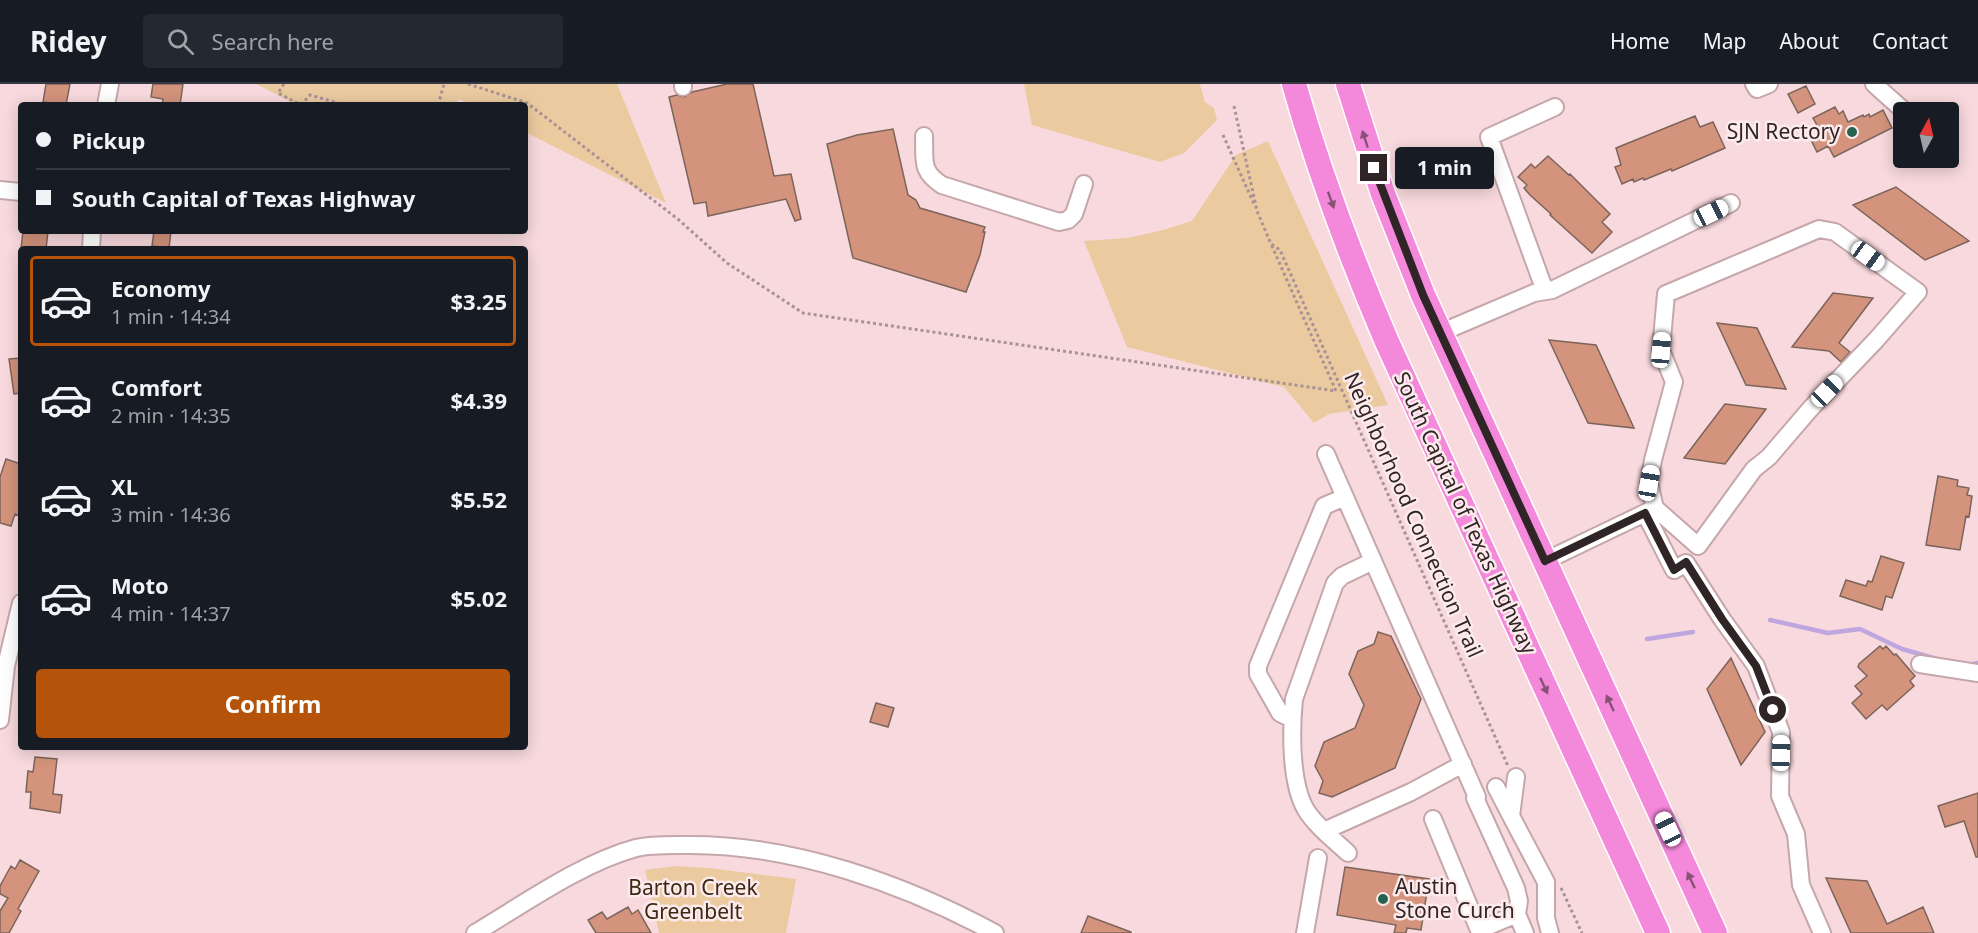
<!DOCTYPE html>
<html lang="en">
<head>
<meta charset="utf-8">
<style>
  :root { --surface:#171b24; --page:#242831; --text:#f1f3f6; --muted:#9ea1a6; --line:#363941; --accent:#b45309 }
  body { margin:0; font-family:"Noto Sans",sans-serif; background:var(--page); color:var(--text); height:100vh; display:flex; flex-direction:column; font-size:22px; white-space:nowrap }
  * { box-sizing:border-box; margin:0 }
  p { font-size:20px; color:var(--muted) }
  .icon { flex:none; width:33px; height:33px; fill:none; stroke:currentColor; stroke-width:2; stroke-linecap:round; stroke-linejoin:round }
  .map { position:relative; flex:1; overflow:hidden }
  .details { position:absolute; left:18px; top:162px; width:510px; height:504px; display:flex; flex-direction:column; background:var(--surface); border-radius:6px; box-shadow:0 3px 15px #0003 }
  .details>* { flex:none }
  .guide { position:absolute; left:18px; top:18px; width:510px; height:132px; border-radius:6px; box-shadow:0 3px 15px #0003; display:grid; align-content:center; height:132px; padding:0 18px; background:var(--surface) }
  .needle { width:39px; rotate:8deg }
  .controls { position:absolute; left:1893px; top:18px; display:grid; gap:12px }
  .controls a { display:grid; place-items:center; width:66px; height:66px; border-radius:6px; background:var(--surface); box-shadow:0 3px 15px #0003; font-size:30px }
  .end { position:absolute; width:27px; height:27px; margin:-14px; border:8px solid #302526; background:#fff; box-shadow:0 0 0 3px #fff }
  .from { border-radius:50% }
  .bubble { position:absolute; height:42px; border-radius:6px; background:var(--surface); box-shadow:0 3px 15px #0003; font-size:20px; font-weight:700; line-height:42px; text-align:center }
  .car { position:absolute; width:18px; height:36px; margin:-18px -9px; border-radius:8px; box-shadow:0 0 4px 2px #0007; background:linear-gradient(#fff 24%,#345 0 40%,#fff 0 76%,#345 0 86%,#fff 0) }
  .guide b { display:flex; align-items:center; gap:21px; height:57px; font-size:22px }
  .guide b+b { border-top:2px solid var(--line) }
  .guide i { width:15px; height:15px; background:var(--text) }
  ul { padding:10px 0 0; list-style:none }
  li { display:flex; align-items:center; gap:18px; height:90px; margin:0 12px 9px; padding:0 6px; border:3px solid transparent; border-radius:6px }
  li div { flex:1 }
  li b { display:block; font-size:22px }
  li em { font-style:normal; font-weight:700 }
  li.active { border-color:var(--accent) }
  li>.icon { width:54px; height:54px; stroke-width:1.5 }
  .cta { display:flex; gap:12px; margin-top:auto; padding:12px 18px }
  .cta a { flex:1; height:69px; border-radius:6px; background:var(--accent); color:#fff; font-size:24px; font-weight:700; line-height:69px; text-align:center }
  header { display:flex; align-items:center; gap:36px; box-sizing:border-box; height:84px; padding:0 30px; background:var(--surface); border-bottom:2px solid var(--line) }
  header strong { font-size:28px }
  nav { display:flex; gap:33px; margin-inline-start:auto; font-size:21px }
  .search { width:420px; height:54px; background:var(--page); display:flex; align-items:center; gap:15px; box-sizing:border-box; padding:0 21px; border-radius:6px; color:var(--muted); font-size:22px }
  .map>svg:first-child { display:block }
  .green { fill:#ebcaa0 }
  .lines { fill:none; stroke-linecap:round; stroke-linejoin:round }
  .stream { stroke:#bfa6df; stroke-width:4.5 }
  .building { fill:#d3937c; stroke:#7c645b; stroke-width:1.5 }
  .minor-casing { stroke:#c5a7ab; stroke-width:20 }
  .highway-casing { stroke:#fff; stroke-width:27 }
  .path { stroke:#a99295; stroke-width:3; stroke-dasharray:3 3; stroke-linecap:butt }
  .minor { stroke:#fff; stroke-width:16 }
  .highway { stroke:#f488da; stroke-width:24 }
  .oneway { fill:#885277 }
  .route { stroke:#302526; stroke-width:8 }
  .poi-dot { fill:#256350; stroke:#fdeaec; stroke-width:2 }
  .labels { text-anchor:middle; stroke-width:5; stroke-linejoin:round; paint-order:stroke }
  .poi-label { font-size:21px; fill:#302526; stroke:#fdeaec; text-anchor:end }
  .street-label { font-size:21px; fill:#302526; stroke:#fdeaec }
  .park-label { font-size:21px; fill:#3a2810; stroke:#fdeaec }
</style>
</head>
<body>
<header>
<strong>Ridey</strong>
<div class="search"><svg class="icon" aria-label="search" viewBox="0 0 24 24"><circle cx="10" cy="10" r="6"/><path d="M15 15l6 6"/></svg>Search here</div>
<nav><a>Home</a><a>Map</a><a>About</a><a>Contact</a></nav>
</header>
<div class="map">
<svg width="1978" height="849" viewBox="0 0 1978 849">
  <rect width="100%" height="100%" fill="#f8d9dd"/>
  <!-- green -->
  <path class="green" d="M256 0H617L666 119 525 48V21H471L459 15 456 21H297Z
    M1024 0H1200L1205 18 1214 24 1217 36 1184 69 1160 78 1032 41Z
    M1268 57 1388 321 1329 330 1314 339 1284 303 1127 263 1084 157 1128 154 1163 146 1192 137 1236 71Z
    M675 782 709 784 796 795 786 849H659L645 786Z"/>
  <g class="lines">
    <!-- stream -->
    <path class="stream" d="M1770 536 1828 549 1860 545 1902 565 1937 575
      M1647 555 1693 548
      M1968 581 1978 579"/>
  </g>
  <!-- building -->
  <path class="building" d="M46 0H70L66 21 43 18Z
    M153 0H183L180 21H162L163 15 151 13Z
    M727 0H753L774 92 791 90 801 135 795 137 786 115 708 132 706 118 694 120 669 13 677 11 684 13 692 8Z
    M1806 2 1815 20 1798 29 1788 10Z
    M1835 23 1839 30 1843 27 1848 38 1863 31 1864 33 1869 30 1870 33 1883 26 1892 44 1834 73 1828 62 1817 68 1812 58 1823 52 1813 34Z
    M1695 32 1700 43 1713 38 1725 64 1672 87 1671 85 1644 96 1643 94 1634 98 1633 95 1622 100 1615 83 1621 81 1616 64Z
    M893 45 908 111 916 116 920 124 985 143 983 148H985L980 171 966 208 853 174 827 60 857 51Z
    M1548 72 1569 91 1570 90 1610 130 1602 138 1612 148 1592 169 1550 131 1551 130 1530 111 1524 104 1527 101 1518 93 1531 80 1535 84Z
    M1896 103 1969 157 1925 176 1853 121Z
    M23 147H48L46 165H21Z
    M154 147H171L169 164 152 162Z
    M1833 209 1873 214 1839 259 1850 268 1841 278 1829 267 1792 263Z
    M1717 239 1757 244 1786 305 1746 301Z
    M1549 256 1596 261 1634 344 1588 339Z
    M21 274V309L14 310 9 275Z
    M1725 320 1766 325 1725 380 1684 374Z
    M6 375 21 380V433L15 430 11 442 0 439V393Z
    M1938 392 1958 396 1957 402 1969 404 1967 411 1972 412 1969 433 1966 432 1960 466 1926 461Z
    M1881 472 1904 479 1892 514 1886 512 1882 526 1840 512 1846 496 1866 502 1868 497 1872 498Z
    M1378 548 1391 552 1421 615 1395 684 1332 713 1319 709 1323 697 1315 682 1324 658 1355 644 1364 621 1349 590 1358 567 1374 560Z
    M1880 562 1883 565 1886 562 1894 571 1896 570 1915 592 1910 597 1914 602 1887 626 1882 621 1866 635 1852 619 1862 610 1855 602 1867 592 1858 583 1859 580Z
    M1731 574 1765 648 1741 681 1707 605Z
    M876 619 894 624 888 643 870 638Z
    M35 673 57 675 53 710 62 711 60 729 30 724 31 708H26L28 687 33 688Z
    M1978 709V773H1976L1964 737 1945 743 1938 722Z
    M20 776 39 787 18 825 21 827 9 849H0V827L8 814 0 810V802L11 782 15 785Z
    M1345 783 1429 795 1421 846 1407 844 1406 849H1394L1396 841 1337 831Z
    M1826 794 1867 797 1887 840 1923 823 1934 849H1851Z
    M628 823 632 830 638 826 651 849H596L588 836 602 828 607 835Z
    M1088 832 1131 848V849H1081Z"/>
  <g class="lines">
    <defs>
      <path id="minor" d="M683 0V3
        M1754 0 1757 5 1769 0
        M1874 0 1903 26
        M106 21 110 0
        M924 52C925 76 920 87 942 101L1059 138 1068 136 1074 130 1084 100
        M0 106 21 108
        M91 165 92 147
        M1545 207 1489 53 1555 23
        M1440 249 1534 209 1552 206 1731 119
        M1326 370 1477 713
        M1645 429 1655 424 1698 462 1754 385 1769 373 1811 324 1876 256 1918 208 1835 148 1819 145 1666 210 1661 266 1674 298 1653 376 1649 399 1655 424
        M1545 477 1645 429 1674 486 1686 479 1722 535 1756 582 1781 648 1780 712 1796 750 1801 801 1822 849
        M1920 580 1978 589
        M1292 635 1280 629 1258 590V582L1324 422 1345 413
        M0 636 6 582 21 519
        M1496 703 1511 732 1516 693
        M1475 714 1516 804 1519 817 1517 830 1525 849
        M1511 732 1546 798V834L1550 849
        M1433 735 1479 846 1517 830
        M1324 747 1411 708 1463 680
        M1348 769C1334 756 1316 742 1306 726 1290 699 1291 645 1294 615L1335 499 1342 492 1373 477
        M475 849C524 820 581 779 636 764 653 760 673 761 691 761 795 761 904 800 995 849
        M1305 849 1318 774"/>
      <path id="highway" d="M1294 0C1319 88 1351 174 1387 258L1658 849
        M1348 0 1383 110 1423 211 1715 849"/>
    </defs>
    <!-- minor casing -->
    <use href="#minor" class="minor-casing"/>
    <!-- highway casing -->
    <use href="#highway" class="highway-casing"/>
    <!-- path -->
    <path class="path" d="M284 0 278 9 301 21
      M468 0 527 19 679 136 727 179 803 229 1336 307 1271 160
      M301 21 310 11 345 21
      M438 21 444 0
      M1234 22 1257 127 1271 160 1280 166 1508 682
      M1223 51 1254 120
      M1561 804 1582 849"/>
    <!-- minor -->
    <use href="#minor" class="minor"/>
    <!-- highway -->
    <use href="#highway" class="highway"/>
  </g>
  <!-- one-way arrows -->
  <defs><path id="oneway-solid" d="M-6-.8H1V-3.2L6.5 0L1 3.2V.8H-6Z" transform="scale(1.5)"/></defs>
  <g class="oneway">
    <use href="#oneway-solid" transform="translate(1365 55) rotate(-108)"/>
    <use href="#oneway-solid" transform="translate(1331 116) rotate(70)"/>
    <use href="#oneway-solid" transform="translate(1544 602) rotate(65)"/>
    <use href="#oneway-solid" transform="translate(1610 619) rotate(-115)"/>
    <use href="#oneway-solid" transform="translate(1691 796) rotate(-115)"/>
  </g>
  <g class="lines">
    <!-- route -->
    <path class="route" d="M1374 84 1423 211 1545 477 1645 429 1674 486 1686 478 1722 535 1756 582 1773 626"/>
  </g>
  <!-- markers -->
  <g class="poi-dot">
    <circle cx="1852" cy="48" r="6"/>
    <circle cx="1383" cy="815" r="6"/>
  </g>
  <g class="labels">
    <!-- poi labels -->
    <g class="poi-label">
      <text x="1840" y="55">SJN Rectory</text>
      <text x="1395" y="810" text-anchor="start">Austin<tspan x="1395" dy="24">Stone Curch</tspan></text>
    </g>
    <!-- street labels -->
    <g class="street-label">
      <text transform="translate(1465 429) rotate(65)" y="7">South Capital of Texas Highway</text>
      <text transform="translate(1413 431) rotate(66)" y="7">Neighborhood Connection Trail</text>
    </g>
    <!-- park labels -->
    <g class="park-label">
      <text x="693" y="811">Barton Creek<tspan x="693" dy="24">Greenbelt</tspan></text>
    </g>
  </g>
</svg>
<div class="controls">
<a><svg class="needle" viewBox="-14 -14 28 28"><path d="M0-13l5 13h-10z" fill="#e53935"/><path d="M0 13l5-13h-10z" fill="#9ea1a6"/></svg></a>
</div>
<i class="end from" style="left:1773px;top:626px"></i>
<i class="end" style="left:1374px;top:84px"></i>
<div class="bubble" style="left:1395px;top:63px;width:99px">1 min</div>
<i class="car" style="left:1711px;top:129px;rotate:64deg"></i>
<i class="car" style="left:1868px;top:172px;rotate:126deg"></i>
<i class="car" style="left:1661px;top:266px;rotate:5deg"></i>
<i class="car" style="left:1827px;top:307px;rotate:44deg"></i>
<i class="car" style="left:1649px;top:399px;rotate:10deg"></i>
<i class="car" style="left:1781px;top:669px;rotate:1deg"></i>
<i class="car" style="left:1668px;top:745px;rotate:335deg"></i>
<div class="guide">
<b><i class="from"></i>Pickup</b>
<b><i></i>South Capital of Texas Highway</b>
</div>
<section class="details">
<ul>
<li class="active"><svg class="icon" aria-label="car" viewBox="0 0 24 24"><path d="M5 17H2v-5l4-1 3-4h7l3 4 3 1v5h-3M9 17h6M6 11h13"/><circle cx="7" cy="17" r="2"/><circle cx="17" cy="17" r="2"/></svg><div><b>Economy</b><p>1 min · 14:34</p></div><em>$3.25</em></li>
<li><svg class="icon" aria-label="car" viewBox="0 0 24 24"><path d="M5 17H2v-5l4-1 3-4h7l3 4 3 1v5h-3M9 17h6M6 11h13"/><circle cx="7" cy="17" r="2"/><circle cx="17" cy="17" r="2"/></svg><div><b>Comfort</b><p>2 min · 14:35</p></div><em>$4.39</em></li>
<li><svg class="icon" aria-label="car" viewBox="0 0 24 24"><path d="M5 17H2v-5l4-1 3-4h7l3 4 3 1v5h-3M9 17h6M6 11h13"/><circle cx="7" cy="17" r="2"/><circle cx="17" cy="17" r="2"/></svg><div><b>XL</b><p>3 min · 14:36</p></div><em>$5.52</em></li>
<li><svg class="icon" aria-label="car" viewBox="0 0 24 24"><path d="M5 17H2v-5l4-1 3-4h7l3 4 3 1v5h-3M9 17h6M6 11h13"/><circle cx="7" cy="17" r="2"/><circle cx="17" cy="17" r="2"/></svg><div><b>Moto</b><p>4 min · 14:37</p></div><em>$5.02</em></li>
</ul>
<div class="cta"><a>Confirm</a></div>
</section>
</div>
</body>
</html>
